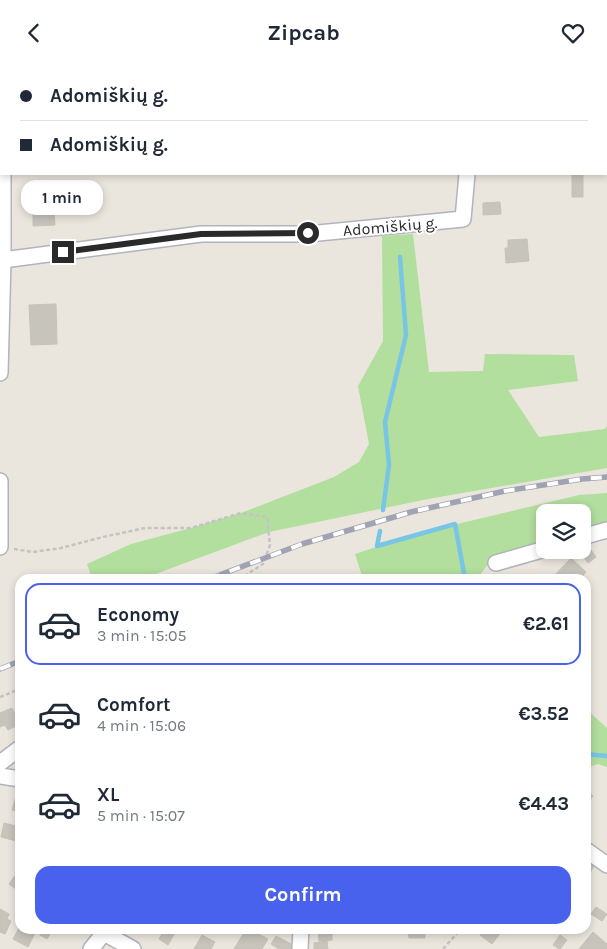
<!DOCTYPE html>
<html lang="en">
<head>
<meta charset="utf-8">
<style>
  :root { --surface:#fff; --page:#f6f6f7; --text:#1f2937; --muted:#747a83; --line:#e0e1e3; --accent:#4962ed }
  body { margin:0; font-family:Karla,sans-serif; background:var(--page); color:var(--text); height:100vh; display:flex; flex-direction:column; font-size:19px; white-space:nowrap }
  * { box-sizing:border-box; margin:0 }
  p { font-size:16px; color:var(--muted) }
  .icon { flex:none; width:28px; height:28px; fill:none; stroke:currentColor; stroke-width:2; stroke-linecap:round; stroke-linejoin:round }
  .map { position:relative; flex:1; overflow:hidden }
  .sheet { position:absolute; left:15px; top:509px; width:576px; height:360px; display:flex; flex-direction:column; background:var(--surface); border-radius:15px; box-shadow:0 2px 8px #0003 }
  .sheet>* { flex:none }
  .hud { position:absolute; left:0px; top:0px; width:608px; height:110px; box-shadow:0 2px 8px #0003; display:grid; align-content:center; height:110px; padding:0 20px; background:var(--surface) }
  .fabs { position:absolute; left:536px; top:439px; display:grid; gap:10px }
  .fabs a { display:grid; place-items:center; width:55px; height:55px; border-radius:10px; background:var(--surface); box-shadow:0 2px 8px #0003; font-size:25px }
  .end { position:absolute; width:22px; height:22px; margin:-11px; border:6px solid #2a2a2a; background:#fff; box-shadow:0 0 0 2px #fff }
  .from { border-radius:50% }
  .bubble { position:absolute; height:35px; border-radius:15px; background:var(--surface); box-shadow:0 2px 8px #0003; font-size:16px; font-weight:700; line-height:35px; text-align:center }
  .hud b { display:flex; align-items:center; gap:18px; height:48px; font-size:19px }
  .hud b+b { border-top:1px solid var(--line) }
  .hud i { width:12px; height:12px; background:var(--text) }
  ul { padding:9px 0 0; list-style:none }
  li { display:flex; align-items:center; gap:15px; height:82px; margin:0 10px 8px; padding:0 10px; border:2px solid transparent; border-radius:15px }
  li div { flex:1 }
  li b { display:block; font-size:19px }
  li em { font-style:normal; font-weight:700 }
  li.active { border-color:var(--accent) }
  li>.icon { width:45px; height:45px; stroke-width:1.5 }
  .button { display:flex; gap:10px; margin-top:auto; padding:10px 20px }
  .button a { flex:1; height:58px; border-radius:15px; background:var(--accent); color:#fff; font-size:20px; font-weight:700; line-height:58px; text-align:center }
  header { display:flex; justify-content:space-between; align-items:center; height:65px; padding:0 20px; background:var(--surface); font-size:22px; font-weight:700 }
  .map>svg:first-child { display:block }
  .green { fill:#b2de9e }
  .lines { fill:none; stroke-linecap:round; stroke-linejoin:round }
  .stream { stroke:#78c5e6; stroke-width:4.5 }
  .building { fill:#c7c4bc; stroke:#c7c2b7 }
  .minor-casing { stroke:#b1b3bd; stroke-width:18 }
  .path { stroke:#c3c3c3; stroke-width:2.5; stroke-dasharray:4 2.5; stroke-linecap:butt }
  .minor { stroke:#fff; stroke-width:15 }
  .rail-casing { stroke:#a0a3b3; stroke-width:5.5 }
  .rail { stroke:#fff; stroke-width:4; stroke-dasharray:11; stroke-linecap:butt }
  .route { stroke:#2a2a2a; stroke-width:6 }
  .labels { text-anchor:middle; stroke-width:4; stroke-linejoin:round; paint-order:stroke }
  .street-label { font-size:16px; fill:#2a2a2a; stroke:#fff }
</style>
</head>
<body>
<header><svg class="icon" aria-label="back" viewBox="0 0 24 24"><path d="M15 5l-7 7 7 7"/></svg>Zipcab<svg class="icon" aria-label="heart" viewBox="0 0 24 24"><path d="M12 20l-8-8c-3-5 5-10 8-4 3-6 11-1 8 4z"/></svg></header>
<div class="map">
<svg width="607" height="884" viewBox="0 0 607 884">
  <rect width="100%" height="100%" fill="#ebe6dd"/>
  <!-- green -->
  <path class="green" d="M413 169 429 307 483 306 485 289 574 290 578 316 508 325 539 372 605 364 607 361V403L428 434 269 467 142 514 92 513 87 499 131 479 191 463 241 448 334 412 359 397 369 379 358 321 383 276 382 171Z
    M607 428V459L583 466 582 448H545V476L494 491 480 510V514H456L452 509 403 514H363L355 489 415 469 579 430Z
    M586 644 607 663V702L598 699 586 703Z"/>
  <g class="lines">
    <!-- stream -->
    <path class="stream" d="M383 445 389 400 385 357 406 270 400 192
      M380 466 377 481 455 459 465 514
      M586 689 607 691"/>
  </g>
  <!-- building -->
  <path class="building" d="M21 0H54V1H21Z
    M572 109H583V132H572Z
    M70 130V147L54 148 55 160 33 161V149L43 148V131Z
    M500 137 501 149 483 150V138Z
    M527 174 529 196 506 198 505 183H508V175Z
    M56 239 57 279 31 280 29 240Z
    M591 485 596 492 588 498 583 491Z
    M571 493 586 507 580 514H555L553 512Z
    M12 643 20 659 8 665 5 660 0 662V648Z
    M18 724 20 725V747L12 745Z
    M586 725 593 731 586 740Z
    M4 758 20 762 16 776 1 772Z
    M589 793 596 797 590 808 586 805V798Z
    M16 809 20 812V827L9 819Z
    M596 842 607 849 602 856 591 849Z
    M0 844 9 849 7 854 11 856 5 869 0 867Z
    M20 861V864H31L36 866 28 882 13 874Z
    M43 864H53L47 874 40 870Z
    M165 864H177L168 880 159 874Z
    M246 864H250L268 874 262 884H234Z
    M318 864H332V875L319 876Z
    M408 864H425V873H409Z
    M484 864H499L502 866 492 879 480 870Z
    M593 867 607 879V884H579Z
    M202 870 215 877 211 884H194Z
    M560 870 567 875 560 884H559L553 880Z
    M276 871 295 881 293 884H279L271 879Z
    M327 876 328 884H314V878Z"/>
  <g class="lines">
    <defs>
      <path id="minor" d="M4 1V0
        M3 195 201 169H308L463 154 467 109
        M0 308 3 195V109
        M0 416V482
        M582 472 607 465
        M496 498 545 484
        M0 698 20 683
        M0 711 20 714
        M586 785 607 800
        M91 884 104 868 133 884
        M300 884 301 864"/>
    </defs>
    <!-- minor casing -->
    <use href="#minor" class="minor-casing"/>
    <!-- path -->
    <path class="path" d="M14 484 33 487 61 483 103 472 145 463H191L241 448 267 452 270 480 263 499 240 514
      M0 632 20 624
      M443 884 461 864"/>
    <!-- minor -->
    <use href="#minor" class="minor"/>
    <defs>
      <path id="rail" d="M209 514 302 479 411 447 505 426 582 414 607 412
        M0 604 20 596"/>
    </defs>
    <!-- rail casing -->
    <use href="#rail" class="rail-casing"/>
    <!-- rail -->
    <use href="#rail" class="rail"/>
  </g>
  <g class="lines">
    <!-- route -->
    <path class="route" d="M63 187 201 169 308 168"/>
  </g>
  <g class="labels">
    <!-- street labels -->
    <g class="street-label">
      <text transform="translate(390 161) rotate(-5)" y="6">Adomiškių g.</text>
    </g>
  </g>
</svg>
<div class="fabs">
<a><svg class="icon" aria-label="layers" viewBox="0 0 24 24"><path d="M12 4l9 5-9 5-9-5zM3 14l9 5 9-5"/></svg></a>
</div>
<i class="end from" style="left:308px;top:168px"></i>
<i class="end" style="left:63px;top:187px"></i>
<div class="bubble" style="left:21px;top:115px;width:82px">1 min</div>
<div class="hud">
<b><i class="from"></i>Adomiškių g.</b>
<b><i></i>Adomiškių g.</b>
</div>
<section class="sheet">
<ul>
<li class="active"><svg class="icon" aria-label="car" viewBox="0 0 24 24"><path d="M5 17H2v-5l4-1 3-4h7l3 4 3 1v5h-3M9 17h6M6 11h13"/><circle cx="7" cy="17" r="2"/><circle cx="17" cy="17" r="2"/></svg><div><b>Economy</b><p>3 min · 15:05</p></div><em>€2.61</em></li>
<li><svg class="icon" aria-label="car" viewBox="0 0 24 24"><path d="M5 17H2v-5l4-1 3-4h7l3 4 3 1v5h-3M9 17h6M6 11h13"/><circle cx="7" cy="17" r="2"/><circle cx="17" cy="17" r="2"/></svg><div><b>Comfort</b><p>4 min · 15:06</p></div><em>€3.52</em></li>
<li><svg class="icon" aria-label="car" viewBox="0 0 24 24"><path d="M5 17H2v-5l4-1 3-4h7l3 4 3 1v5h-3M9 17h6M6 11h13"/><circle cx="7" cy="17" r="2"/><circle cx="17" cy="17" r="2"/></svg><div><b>XL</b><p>5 min · 15:07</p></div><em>€4.43</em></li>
</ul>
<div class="button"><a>Confirm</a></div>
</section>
</div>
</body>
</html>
